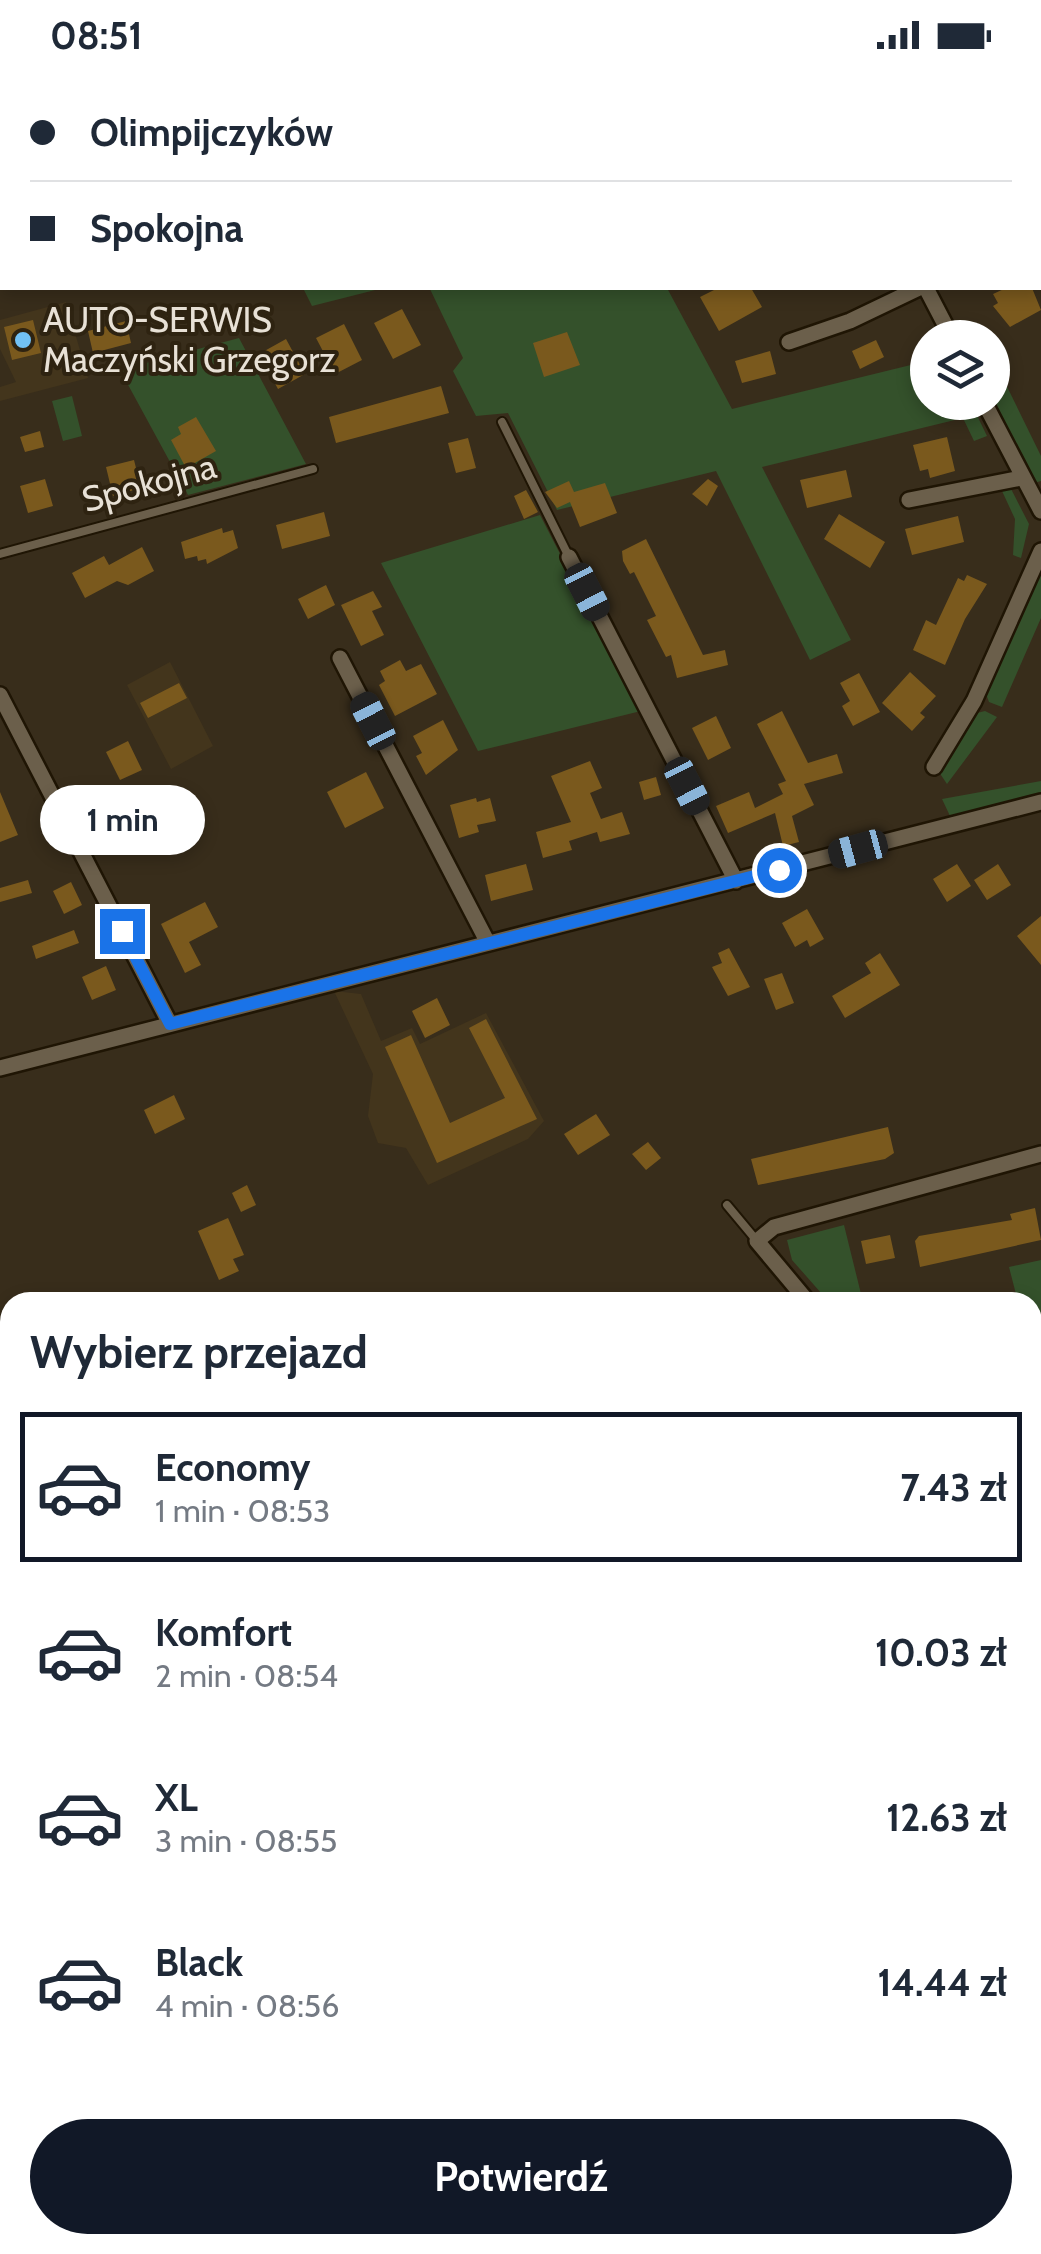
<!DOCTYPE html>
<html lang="pl">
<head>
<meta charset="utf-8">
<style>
  :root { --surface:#fff; --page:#f2f2f3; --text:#1f2937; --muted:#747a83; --line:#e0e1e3; --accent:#111827 }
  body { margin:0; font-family:Cabin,sans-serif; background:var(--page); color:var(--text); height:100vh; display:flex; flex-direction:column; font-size:38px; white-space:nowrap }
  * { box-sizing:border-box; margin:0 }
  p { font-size:32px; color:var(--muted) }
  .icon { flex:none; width:55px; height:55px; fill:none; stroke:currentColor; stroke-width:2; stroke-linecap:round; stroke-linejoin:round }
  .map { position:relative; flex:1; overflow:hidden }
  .panel { position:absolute; left:0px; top:1222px; width:1042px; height:962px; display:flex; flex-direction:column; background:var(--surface); border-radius:30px 30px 0 0; box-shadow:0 5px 15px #0003 }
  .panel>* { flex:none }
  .top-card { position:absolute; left:0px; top:0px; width:1042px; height:220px; box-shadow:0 5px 15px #0003; display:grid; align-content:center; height:220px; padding:0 30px; background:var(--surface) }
  .fabs { position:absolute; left:910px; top:250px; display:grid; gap:20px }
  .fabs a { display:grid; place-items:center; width:100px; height:100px; border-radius:50%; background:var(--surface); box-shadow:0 5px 15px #0003; font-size:50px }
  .end { position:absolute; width:45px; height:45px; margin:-22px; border:12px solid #1a73e8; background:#fff; box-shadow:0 0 0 5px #fff }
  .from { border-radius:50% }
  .bubble { position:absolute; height:70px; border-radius:35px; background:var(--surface); box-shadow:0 5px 15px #0003; font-size:32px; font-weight:700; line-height:70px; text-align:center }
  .car { position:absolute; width:30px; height:60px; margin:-30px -15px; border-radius:12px; box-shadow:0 0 8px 2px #0007; background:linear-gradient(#222 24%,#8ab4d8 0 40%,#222 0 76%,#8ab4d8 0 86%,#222 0) }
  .top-card b { display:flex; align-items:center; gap:35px; height:95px; font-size:38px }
  .top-card b+b { border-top:2px solid var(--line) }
  .top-card i { width:25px; height:25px; background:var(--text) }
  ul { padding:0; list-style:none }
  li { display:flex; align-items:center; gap:30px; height:150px; margin:0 20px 15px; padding:0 10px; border:5px solid transparent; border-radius:0px }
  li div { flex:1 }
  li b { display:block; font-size:38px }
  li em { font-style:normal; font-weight:700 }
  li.active { border-color:var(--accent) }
  li>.icon { width:90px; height:90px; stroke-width:1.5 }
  h2 { padding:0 30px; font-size:45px; line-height:120px }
  .action { display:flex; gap:20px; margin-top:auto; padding:20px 30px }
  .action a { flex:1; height:115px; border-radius:60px; background:var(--accent); color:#fff; font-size:40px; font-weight:700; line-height:115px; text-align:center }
  .status { display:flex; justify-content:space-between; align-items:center; height:70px; padding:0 50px; background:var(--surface); direction:ltr }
  .status svg { height:28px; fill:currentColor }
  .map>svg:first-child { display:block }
  .built { fill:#43351c }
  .green { fill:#34512b }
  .building { fill:#7a591d }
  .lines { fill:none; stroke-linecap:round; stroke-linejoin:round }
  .lane-casing { stroke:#1f1504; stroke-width:12 }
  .street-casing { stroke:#1f1504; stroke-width:20 }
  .secondary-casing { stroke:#1f1504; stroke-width:28 }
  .lane { stroke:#6b5f4b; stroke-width:8 }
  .street { stroke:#6b5f4b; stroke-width:15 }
  .secondary { stroke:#886a55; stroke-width:22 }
  .route { stroke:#1a73e8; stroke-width:12 }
  .poi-dot { fill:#71c1f5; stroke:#2e2311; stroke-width:4 }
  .labels { text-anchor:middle; stroke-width:8; stroke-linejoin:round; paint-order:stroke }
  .poi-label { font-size:35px; fill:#e8e1d6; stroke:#2e2311; text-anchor:start }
  .street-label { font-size:35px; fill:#e8e1d6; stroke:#2e2311 }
</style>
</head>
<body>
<div class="status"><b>08:51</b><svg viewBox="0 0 49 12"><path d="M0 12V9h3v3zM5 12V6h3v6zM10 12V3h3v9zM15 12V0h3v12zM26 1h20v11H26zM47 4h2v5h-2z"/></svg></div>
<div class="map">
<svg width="1041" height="2184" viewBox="0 0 1041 2184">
  <rect width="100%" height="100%" fill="#382d1b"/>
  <!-- built -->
  <path class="built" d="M66 232 88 308 0 331V317L16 312 0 279V250Z
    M170 592 213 676 171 699 127 615Z
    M334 921 361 924 381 971 412 958 420 974 486 943 544 1051 528 1069 428 1115 406 1078 378 1073 368 1046 373 1004Z"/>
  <!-- green -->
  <path class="green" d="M303 218H383L312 236Z
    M437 218H667L732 339 927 291 928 332 971 333 987 366 974 371 963 348 762 397 851 570 810 590 716 401 557 440 508 343 476 346 453 301 463 288 430 219Z
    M239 268 306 394 188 425 120 300Z
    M992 286 1041 386V411L1034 413 993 330Z
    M72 326 82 366 63 371 52 331Z
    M1010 417 1029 454 1021 488 1013 485 1015 449 1002 421Z
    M540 445 641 641 478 681 381 493Z
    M1041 499V548L1002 637 989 632 986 624Z
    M985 641 997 647 947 714 939 702 977 643Z
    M1041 711V724L950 746 942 729Z
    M844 1155 863 1232H829L792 1190 787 1170Z
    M1041 1190V1273L1033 1275 1032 1232H1018L1009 1197Z
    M10 1384V1458L0 1445V1392Z
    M10 1720V1865L0 1854V1729Z
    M1041 2067V2184H1037L1032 2069Z
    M210 2175H341L343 2184H212Z
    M358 2175H469L430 2184H360Z
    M889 2175H974L976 2184H891Z"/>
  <!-- building -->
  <path class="building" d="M718 218H751L762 237 719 261 700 227Z
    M1006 218H1032L1041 240 1010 257 993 236 998 233 993 224Z
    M402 239 421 275 393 289 374 253Z
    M33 250 41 283 12 290 4 257Z
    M126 251 131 273 93 283 88 261Z
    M344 254 362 290 335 304 316 268Z
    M567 262 580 295 544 307 533 273Z
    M286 269 305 304 278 319 259 284Z
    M876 270 884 287 860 299 852 281Z
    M770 281 776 304 742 313 735 291Z
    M441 316 449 343 336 373 329 347Z
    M196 347 216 381 186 398 171 370 181 364 178 357Z
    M40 361 44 377 25 382 20 367Z
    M947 367 955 401 930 408 928 399 920 401 913 375Z
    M468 368 476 398 456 403 448 373Z
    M134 390 141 418 113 426 106 397Z
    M846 400 852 427 807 438 800 410Z
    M45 409 53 436 28 443 20 416Z
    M708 409 718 416 707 436 692 424Z
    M569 411 574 422 605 413 617 443 580 457 570 432 557 438 545 422Z
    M526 420 538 442 524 449 514 426Z
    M324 442 330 466 282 479 276 455Z
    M839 444 885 472 870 498 824 469Z
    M958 446 964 472 912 485 905 459Z
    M222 458 223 463 233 460 238 478 207 494 206 489 198 491 197 486 185 489 181 472Z
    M646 469 703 585 725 580 728 595 677 608 671 585 666 587 647 550 656 546 634 502 630 504 623 491 622 481Z
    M142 477 154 501 128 515 117 511 85 528 72 503 104 486 109 495Z
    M967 505 987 514 965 549 945 595 913 580 926 550 936 555 958 508 964 511Z
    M326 515 335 535 308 549 298 529Z
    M373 521 382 537 372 541 384 565 361 576 341 535Z
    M400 590 406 601 421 594 437 624 395 646 379 615 385 611 380 601Z
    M910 602 936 626 920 643 925 647 912 661 882 633Z
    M859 603 880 642 853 656 842 636 850 631 840 613Z
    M179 613 187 628 148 648 140 633Z
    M782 641 808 693 837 684 843 703 804 714 814 735 792 746 799 772 783 776 775 743 728 763 716 736 749 722 755 738 783 724 778 714 786 711 757 654Z
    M716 646 731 678 708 690 692 658Z
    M443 650 458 680 426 705 416 686 422 683 413 666Z
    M128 671 142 700 120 710 106 682Z
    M590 691 602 718 590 723 601 749 622 742 630 764 600 772 597 762 569 771 572 780 543 788 536 762 571 752 551 706Z
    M366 702 384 738 345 758 327 722Z
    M656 707 661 725 644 730 639 712Z
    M0 722 18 765 0 772Z
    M476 728 477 732 490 728 496 751 477 755 479 762 459 768 450 735Z
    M169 729 179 748 172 751 176 760 153 772 139 744Z
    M526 794 533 820 491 831 485 805Z
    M957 794 971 816 947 832 933 809Z
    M998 794 1011 815 987 830 974 810Z
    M28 810 32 823 0 832V818Z
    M71 812 82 835 64 844 53 821Z
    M205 832 218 857 189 872 201 895 185 903 161 854Z
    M807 839 824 869 810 877 807 870 795 877 782 853Z
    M1041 846V895L1017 866Z
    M74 860 79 873 36 889 32 876Z
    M729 878 750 917 728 926 712 897 722 893 718 883Z
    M880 883 900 915 845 948 832 926 871 903 865 893Z
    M106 896 116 920 92 930 82 907Z
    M782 903 794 933 776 940 764 909Z
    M437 928 450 955 425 968 412 941Z
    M486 949 537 1049 437 1093 385 977 411 965 450 1053 505 1028 469 958Z
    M174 1025 185 1049 155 1064 144 1040Z
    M596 1044 610 1065 578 1085 564 1064Z
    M888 1057 894 1083 885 1089 758 1115 751 1089Z
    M648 1072 661 1088 646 1100 632 1084Z
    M247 1115 256 1135 241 1142 232 1123Z
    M1035 1138 1041 1170 920 1197 915 1171 919 1166 1012 1150 1010 1144Z
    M228 1148 244 1185 233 1189 239 1201 219 1210 198 1161Z
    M890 1165 895 1188 866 1194 861 1171Z"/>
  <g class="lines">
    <defs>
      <path id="lane" d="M496 2 506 0
        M502 352 569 487
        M0 484 313 399
        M727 1135 757 1171
        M351 2175 352 2184"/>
      <path id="street" d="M323 0 324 2
        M810 0 811 2
        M1040 130 1041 129
        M926 218 952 268
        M789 272 850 251 919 218
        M984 332 1041 441
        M909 430 1021 408
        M569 487 736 811
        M340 588 488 873
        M0 625 170 954
        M934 697 974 631 1041 481
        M0 998 1041 732
        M808 1232 757 1171 774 1157 1041 1084
        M0 1269 10 1280
        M1032 1291 1041 1289
        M1032 1339 1041 1371
        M794 2175 796 2184"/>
      <path id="secondary" d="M1032 2060 1041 2058
        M508 2184 546 2175"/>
    </defs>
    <!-- lane casing -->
    <use href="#lane" class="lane-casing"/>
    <!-- street casing -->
    <use href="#street" class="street-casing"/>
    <!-- secondary casing -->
    <use href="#secondary" class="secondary-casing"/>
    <!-- lane -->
    <use href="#lane" class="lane"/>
    <!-- street -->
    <use href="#street" class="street"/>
    <!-- secondary -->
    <use href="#secondary" class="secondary"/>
  </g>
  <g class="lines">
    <!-- route -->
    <path class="route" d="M122 861 170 954 779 800"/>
  </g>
  <!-- markers -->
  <circle class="poi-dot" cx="23" cy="270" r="10"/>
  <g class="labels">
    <!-- poi labels -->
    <g class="poi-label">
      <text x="43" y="262">AUTO-SERWIS<tspan x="43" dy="40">Maczyński Grzegorz</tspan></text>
    </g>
    <!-- street labels -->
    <g class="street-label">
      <text transform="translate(149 413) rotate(-15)" y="12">Spokojna</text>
    </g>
  </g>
</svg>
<div class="fabs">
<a><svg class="icon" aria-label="layers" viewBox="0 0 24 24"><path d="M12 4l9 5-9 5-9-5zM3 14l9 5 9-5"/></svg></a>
</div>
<i class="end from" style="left:779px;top:800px"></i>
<i class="end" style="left:122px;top:861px"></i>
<div class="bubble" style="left:40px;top:715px;width:165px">1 min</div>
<i class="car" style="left:587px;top:522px;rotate:153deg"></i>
<i class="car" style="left:373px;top:651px;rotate:333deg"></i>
<i class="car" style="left:687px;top:716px;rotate:153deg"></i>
<i class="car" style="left:858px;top:779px;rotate:255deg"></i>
<div class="top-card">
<b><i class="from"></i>Olimpijczyków</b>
<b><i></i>Spokojna</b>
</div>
<section class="panel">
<h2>Wybierz przejazd</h2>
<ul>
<li class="active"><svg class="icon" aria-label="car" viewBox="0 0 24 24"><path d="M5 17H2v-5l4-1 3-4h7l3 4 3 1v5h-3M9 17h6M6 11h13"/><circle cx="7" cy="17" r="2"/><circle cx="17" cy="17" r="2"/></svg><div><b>Economy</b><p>1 min · 08:53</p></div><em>7.43 zł</em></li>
<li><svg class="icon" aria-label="car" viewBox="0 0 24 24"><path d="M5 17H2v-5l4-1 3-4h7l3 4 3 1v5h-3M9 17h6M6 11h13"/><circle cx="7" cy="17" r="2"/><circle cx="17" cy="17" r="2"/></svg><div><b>Komfort</b><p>2 min · 08:54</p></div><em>10.03 zł</em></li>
<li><svg class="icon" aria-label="car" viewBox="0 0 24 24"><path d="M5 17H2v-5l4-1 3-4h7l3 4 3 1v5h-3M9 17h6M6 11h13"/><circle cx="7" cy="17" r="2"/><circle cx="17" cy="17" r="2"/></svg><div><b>XL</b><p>3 min · 08:55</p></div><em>12.63 zł</em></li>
<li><svg class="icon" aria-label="car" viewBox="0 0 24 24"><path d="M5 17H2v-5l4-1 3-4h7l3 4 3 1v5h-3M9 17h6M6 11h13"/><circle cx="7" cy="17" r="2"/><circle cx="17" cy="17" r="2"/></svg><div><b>Black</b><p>4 min · 08:56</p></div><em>14.44 zł</em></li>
</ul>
<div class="action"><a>Potwierdź</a></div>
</section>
</div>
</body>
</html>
